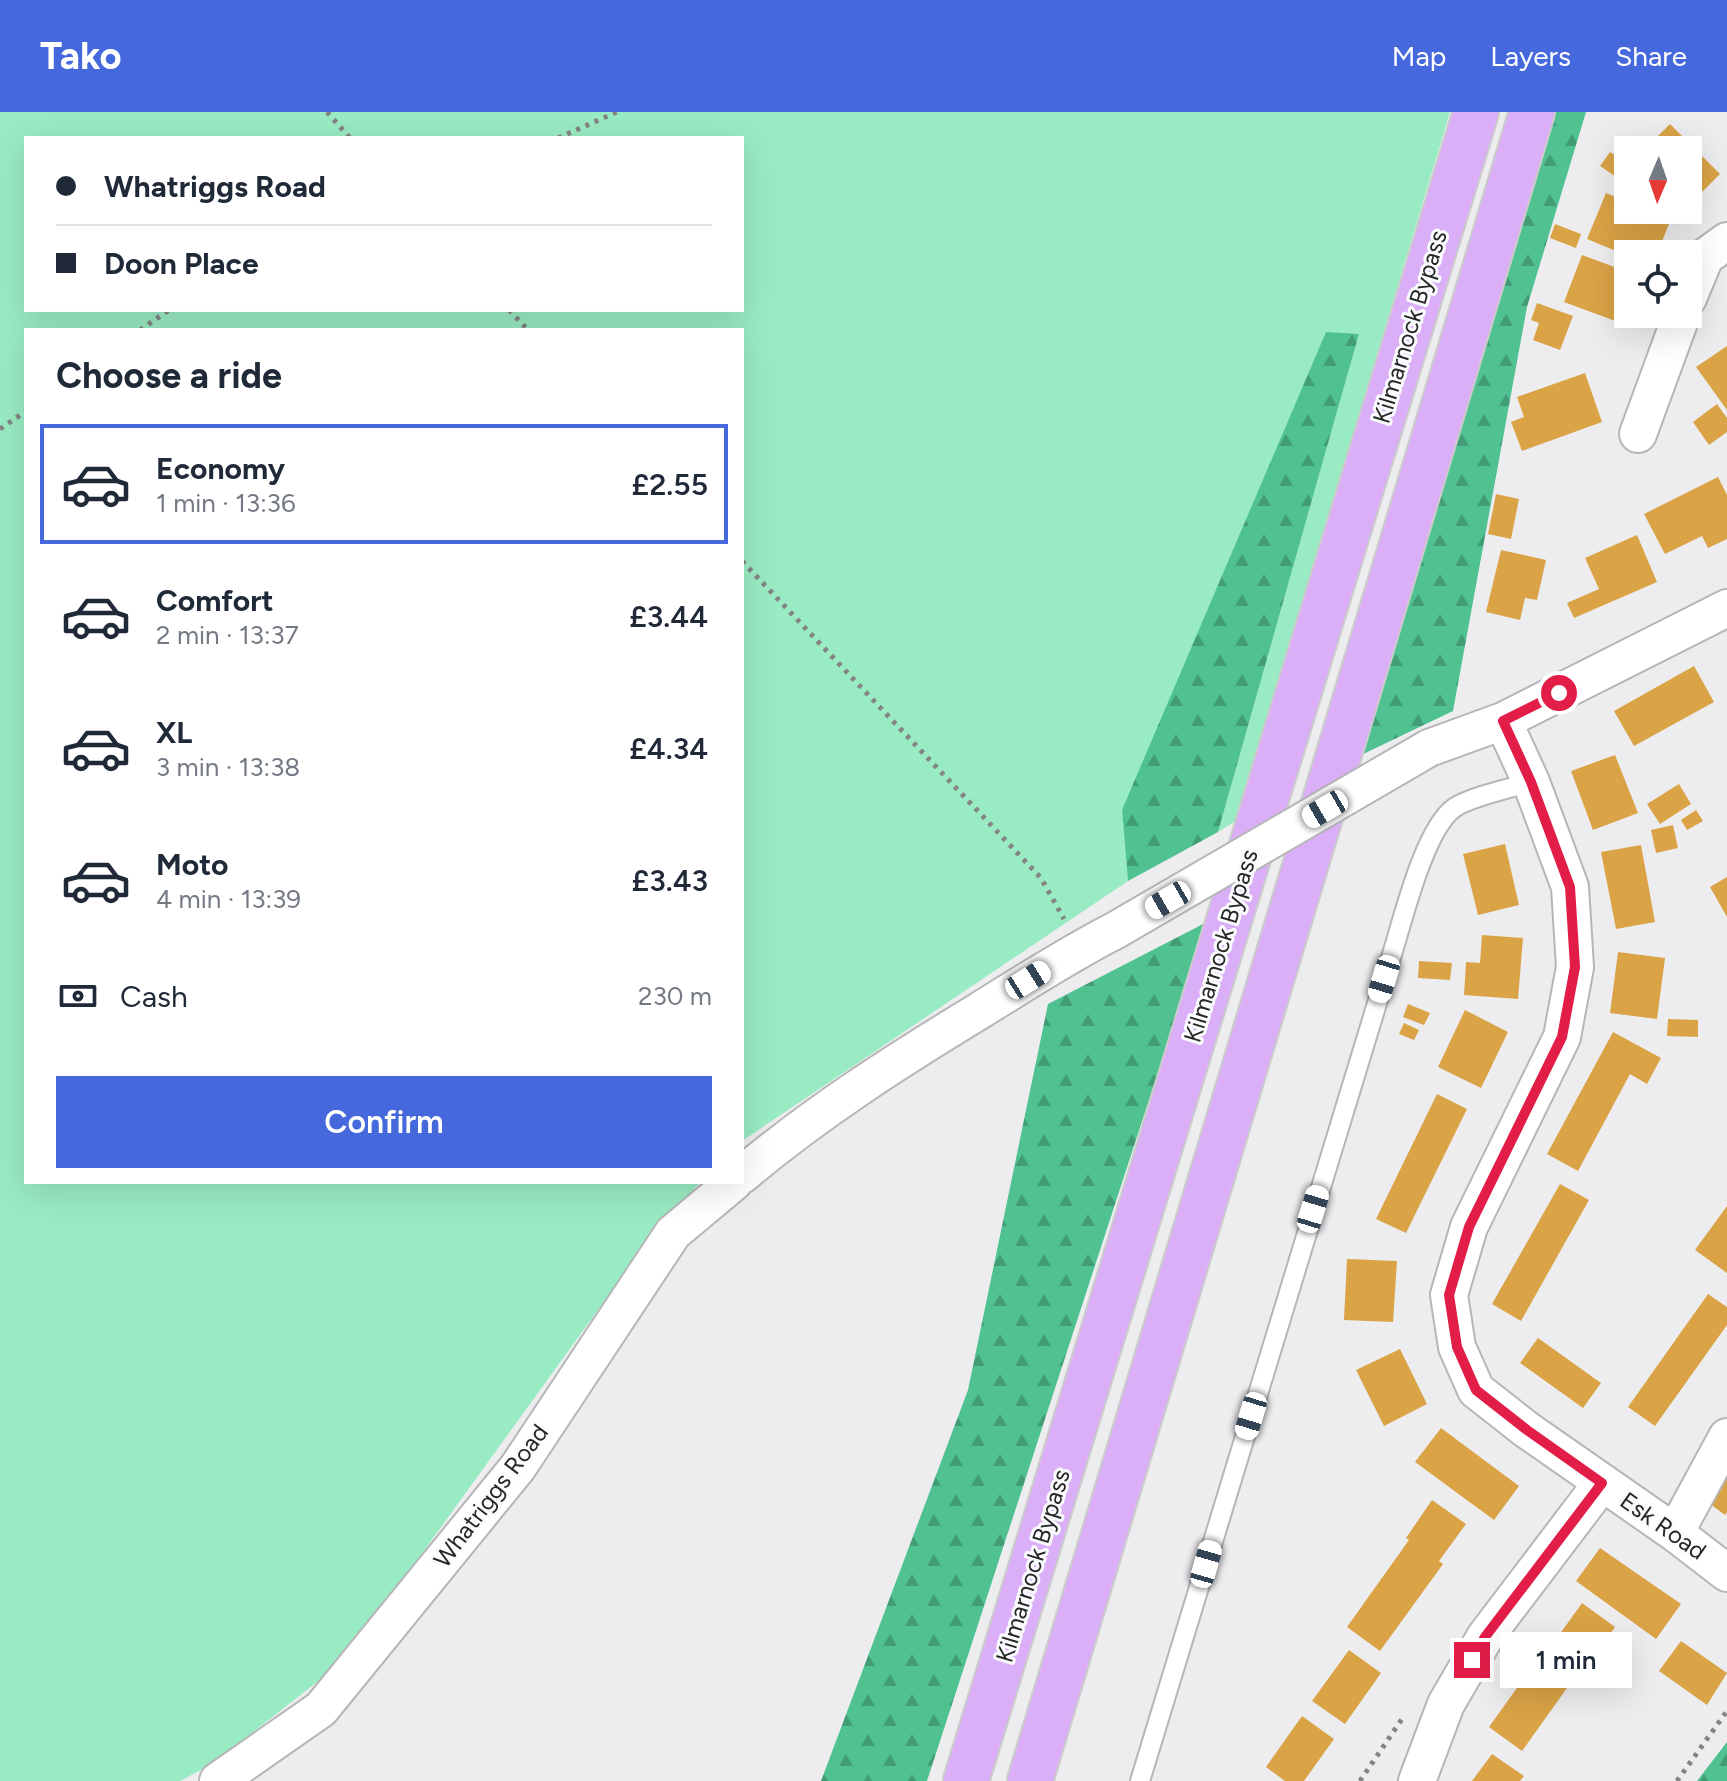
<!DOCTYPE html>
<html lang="en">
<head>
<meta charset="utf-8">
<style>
  :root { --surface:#fff; --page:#f6f6f7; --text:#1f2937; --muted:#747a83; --line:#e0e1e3; --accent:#4569dc }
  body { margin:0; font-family:Figtree,sans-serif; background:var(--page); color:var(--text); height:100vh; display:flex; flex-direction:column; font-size:30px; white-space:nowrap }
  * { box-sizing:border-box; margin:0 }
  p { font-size:26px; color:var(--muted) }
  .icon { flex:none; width:44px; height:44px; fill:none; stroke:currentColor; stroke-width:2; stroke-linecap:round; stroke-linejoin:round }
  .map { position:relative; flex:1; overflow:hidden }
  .panel { position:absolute; left:24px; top:216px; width:720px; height:856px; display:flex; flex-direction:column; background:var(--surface); border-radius:0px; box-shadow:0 8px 32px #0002 }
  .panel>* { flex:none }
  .banner { position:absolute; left:24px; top:24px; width:720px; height:176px; border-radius:0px; box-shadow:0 8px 32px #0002; display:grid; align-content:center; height:176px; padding:0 32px; background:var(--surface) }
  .needle { width:52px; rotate:182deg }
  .tools { position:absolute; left:1614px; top:24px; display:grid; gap:16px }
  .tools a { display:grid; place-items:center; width:88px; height:88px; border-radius:0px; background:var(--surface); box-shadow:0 8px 32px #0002; font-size:40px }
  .end { position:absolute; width:36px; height:36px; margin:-18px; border:10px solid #e11d48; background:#fff; box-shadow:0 0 0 4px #fff }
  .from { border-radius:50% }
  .bubble { position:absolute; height:56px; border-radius:0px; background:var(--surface); box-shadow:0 8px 32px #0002; font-size:26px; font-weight:600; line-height:56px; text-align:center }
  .car { position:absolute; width:24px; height:48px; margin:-24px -12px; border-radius:10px; box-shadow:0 0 6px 2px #0007; background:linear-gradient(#fff 24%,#345 0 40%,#fff 0 76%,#345 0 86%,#fff 0) }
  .banner b { display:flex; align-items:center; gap:28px; height:76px; font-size:30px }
  .banner b+b { border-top:2px solid var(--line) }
  .banner i { width:20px; height:20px; background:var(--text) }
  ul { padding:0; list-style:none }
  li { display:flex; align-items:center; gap:24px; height:120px; margin:0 16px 12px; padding:0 16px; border:4px solid transparent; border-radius:0px }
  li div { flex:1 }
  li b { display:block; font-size:30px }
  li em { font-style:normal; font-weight:600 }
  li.selected { border-color:var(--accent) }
  li>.icon { width:72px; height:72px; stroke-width:1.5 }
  h2 { padding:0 32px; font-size:36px; line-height:96px }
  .pay { display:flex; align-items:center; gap:20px; height:88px; padding:0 32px; font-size:30px }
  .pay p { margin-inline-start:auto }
  .button { display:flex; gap:16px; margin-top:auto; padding:16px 32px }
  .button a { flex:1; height:92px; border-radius:0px; background:var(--accent); color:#fff; font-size:32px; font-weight:600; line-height:92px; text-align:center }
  header { display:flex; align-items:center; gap:48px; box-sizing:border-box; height:112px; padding:0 40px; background:var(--accent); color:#fff }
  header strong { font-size:38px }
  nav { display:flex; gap:44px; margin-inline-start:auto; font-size:28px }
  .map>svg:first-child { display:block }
  .green { fill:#99ebc3; fill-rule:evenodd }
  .forest { fill:url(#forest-firs) }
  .building { fill:#daa346 }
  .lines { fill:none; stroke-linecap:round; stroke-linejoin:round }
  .lane-casing { stroke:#b6b6b9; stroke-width:22 }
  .street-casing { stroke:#b6b6b9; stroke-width:40 }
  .highway-casing { stroke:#cbcbcb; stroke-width:48 }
  .path { stroke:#848486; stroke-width:5; stroke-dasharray:4 6; stroke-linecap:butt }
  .lane { stroke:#fff; stroke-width:18 }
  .street { stroke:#fff; stroke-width:36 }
  .highway { stroke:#dbaef8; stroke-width:44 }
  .street-bridge-casing { stroke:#b6b6b9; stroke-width:40; stroke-linecap:butt }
  .street-bridge { stroke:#fff; stroke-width:36 }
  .route { stroke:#e11d48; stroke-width:10 }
  .labels { text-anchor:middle; stroke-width:6; stroke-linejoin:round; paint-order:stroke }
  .street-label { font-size:24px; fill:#262627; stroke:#fafbfd }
</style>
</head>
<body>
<header>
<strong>Tako</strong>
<nav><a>Map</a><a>Layers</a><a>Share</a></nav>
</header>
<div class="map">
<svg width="1727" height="1669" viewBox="0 0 1727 1669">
  <defs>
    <pattern id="forest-firs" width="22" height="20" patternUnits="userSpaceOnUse" patternTransform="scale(2)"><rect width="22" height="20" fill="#50c291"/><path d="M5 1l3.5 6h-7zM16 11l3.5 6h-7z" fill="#429d76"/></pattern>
  </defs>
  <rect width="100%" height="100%" fill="#ededf0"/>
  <!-- green -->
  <path class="green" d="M0 0H1450L1237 708 1218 720 1359 222 1122 698 1128 769 742 1029V218H26V1070H701L660 1112 345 1548 214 1651 180 1669H0ZM26 26H742V198H26Z"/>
  <!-- forest -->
  <path class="forest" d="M1554 0H1586L1527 195 1453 599 1357 645Z
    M1326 220 1359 222 1218 720 1128 769 1122 698Z
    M1207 810 927 1669H821L968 1278 1048 892Z
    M1727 1630V1669H1697Z"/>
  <!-- building -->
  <path class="building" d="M1670 12 1720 62 1688 94V38H1644Z
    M1610 40 1628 52V73L1600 54Z
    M1606 81 1628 90V98H1649L1671 107 1657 142 1628 144 1587 127Z
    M1555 112 1581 122 1576 136 1550 126Z
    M1582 143 1628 160V202H1633L1629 214 1564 190Z
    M1537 191 1573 204 1560 238 1533 228 1539 211 1531 208Z
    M1727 234V298L1696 255Z
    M1585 261 1602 310 1522 339 1511 310 1524 305 1517 285Z
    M1717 292 1727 306V320L1709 333 1693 310Z
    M1718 365 1727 383V427L1708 436 1702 424 1665 442 1644 402Z
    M1496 382 1519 387 1511 427 1488 422Z
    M1637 423 1657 470 1574 506 1567 491 1599 477 1585 446Z
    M1501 438 1546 448 1537 488 1525 486 1520 508 1486 500Z
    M1694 554 1714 590 1634 634 1614 599Z
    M1615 643 1638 701 1593 718 1571 659Z
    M1679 672 1691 692 1660 712 1647 692Z
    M1696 698 1703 709 1687 718 1681 708Z
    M1673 713 1678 736 1656 741 1651 718Z
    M1505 732 1519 793 1478 803 1463 742Z
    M1641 733 1655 810 1616 817 1601 740Z
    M1727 765V805L1710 775Z
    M1482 823 1523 826 1518 887 1464 883 1466 850 1480 851Z
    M1618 840 1665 846 1657 907 1610 901Z
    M1419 849 1452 851 1450 868 1418 866Z
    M1408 892 1430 901 1424 913 1403 905Z
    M1465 898 1508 920 1481 976 1438 955Z
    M1668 907 1698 908V925L1667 924Z
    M1404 911 1419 918 1414 928 1399 922Z
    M1613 920 1661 946 1647 972 1630 962 1578 1059 1547 1042Z
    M1437 982 1467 997 1406 1121 1376 1107Z
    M1560 1072 1589 1088 1521 1209 1492 1192Z
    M1727 1094V1161L1695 1138Z
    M1347 1147 1397 1149 1393 1210 1344 1208Z
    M1708 1182 1727 1195V1213L1655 1314 1628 1295Z
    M1538 1226 1601 1271 1583 1296 1520 1251Z
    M1400 1237 1427 1292 1384 1314 1356 1258Z
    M1441 1316 1519 1374 1494 1408 1415 1350Z
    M1721 1360 1727 1364V1400L1725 1403 1702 1386Z
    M1432 1388 1466 1412 1439 1449 1443 1452 1380 1539 1347 1515 1409 1428 1406 1426Z
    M1600 1436 1681 1492 1656 1527 1576 1469Z
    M1582 1491 1615 1515 1585 1557 1582 1555 1522 1639 1489 1615 1549 1531 1552 1533Z
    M1681 1529 1727 1561 1707 1593 1659 1559Z
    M1349 1538 1381 1561 1345 1612 1312 1589Z
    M1302 1604 1334 1627 1304 1669H1285L1266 1655Z
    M1492 1642 1524 1664 1520 1669H1472Z"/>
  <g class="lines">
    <defs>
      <path id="lane" d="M1140 1669 1393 839C1404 803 1425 717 1454 696 1469 685 1512 676 1531 670"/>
      <path id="street" d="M1688 186 1705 145 1727 129
        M1638 322 1682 202
        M1503 609 1531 670 1570 775 1575 855 1562 925 1469 1115 1449 1183 1457 1235 1476 1278 1527 1318 1675 1421 1727 1461
        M1429 636 1503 609 1727 496
        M742 1063C815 1001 897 949 979 899 1024 871 1069 842 1116 818
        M1675 1421 1727 1325
        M218 1669 321 1597 518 1355 673 1121 734 1070
        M1417 1669 1446 1592 1485 1525 1602 1371"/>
      <path id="highway" d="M966 1669 1476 0
        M1030 1669 1532 0"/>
    </defs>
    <!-- lane casing -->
    <use href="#lane" class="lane-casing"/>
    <!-- street casing -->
    <use href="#street" class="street-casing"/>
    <!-- highway casing -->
    <use href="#highway" class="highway-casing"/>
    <!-- path -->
    <path class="path" d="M327 0 350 26
      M558 26 617 0
      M509 198 528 218
      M140 218 169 198
      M0 317 26 299
      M742 449 1041 766 1064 807
      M1360 1669 1402 1607
      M1677 1669 1727 1599"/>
    <!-- lane -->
    <use href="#lane" class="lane"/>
    <!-- street -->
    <use href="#street" class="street"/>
    <!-- highway -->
    <use href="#highway" class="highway"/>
    <defs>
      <path id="street-bridge" d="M1116 818 1429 636"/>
    </defs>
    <!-- street-bridge casing -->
    <use href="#street-bridge" class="street-bridge-casing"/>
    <!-- street-bridge -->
    <use href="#street-bridge" class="street-bridge"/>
  </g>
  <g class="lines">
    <!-- route -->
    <path class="route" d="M1472 1548 1485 1525 1602 1371 1527 1318 1476 1278 1457 1235 1449 1183 1469 1115 1562 925 1575 855 1570 775 1531 670 1503 609 1559 581"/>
  </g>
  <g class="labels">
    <!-- street labels -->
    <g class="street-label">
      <text transform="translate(1410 215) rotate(-73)" y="8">Kilmarnock Bypass</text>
      <text transform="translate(1221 834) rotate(-73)" y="8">Kilmarnock Bypass</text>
      <text transform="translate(491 1384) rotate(-53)" y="8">Whatriggs Road</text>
      <text transform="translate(1663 1414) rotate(35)" y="8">Esk Road</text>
      <text transform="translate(1033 1454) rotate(-73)" y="8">Kilmarnock Bypass</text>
    </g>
  </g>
</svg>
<div class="tools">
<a><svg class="needle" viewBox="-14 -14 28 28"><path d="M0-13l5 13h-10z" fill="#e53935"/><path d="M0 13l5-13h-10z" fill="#747a83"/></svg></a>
<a><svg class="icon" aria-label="locate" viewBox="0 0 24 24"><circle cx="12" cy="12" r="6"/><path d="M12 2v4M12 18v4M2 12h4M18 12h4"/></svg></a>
</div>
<i class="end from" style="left:1559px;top:581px"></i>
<i class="end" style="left:1472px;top:1548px"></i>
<div class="bubble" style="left:1500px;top:1520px;width:132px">1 min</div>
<i class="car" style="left:1325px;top:697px;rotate:240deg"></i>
<i class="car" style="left:1168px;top:788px;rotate:240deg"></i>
<i class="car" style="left:1384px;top:867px;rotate:197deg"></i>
<i class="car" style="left:1028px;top:868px;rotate:58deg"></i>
<i class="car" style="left:1313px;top:1097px;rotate:17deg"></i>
<i class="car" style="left:1251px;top:1304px;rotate:197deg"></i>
<i class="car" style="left:1206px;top:1452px;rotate:16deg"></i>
<div class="banner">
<b><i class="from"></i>Whatriggs Road</b>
<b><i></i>Doon Place</b>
</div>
<section class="panel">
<h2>Choose a ride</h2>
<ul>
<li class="selected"><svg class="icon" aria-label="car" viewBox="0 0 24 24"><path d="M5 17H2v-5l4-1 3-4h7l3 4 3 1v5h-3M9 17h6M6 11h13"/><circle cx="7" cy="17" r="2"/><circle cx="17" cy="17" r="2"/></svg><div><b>Economy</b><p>1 min · 13:36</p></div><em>£2.55</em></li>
<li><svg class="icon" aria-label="car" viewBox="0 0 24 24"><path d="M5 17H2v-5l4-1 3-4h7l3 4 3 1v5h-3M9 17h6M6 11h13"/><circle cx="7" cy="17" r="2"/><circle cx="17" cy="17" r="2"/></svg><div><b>Comfort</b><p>2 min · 13:37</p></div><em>£3.44</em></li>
<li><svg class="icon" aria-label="car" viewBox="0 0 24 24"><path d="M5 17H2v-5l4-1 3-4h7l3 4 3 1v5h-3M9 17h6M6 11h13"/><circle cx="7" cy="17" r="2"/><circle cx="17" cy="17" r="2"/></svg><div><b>XL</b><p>3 min · 13:38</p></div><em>£4.34</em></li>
<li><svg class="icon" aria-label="car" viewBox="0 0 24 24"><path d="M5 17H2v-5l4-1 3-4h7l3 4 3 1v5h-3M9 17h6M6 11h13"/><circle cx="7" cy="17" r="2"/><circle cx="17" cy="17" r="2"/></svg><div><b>Moto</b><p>4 min · 13:39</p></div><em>£3.43</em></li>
</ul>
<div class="pay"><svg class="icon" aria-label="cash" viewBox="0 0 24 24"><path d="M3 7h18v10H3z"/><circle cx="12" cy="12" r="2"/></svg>Cash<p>230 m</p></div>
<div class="button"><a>Confirm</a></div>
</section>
</div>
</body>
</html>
